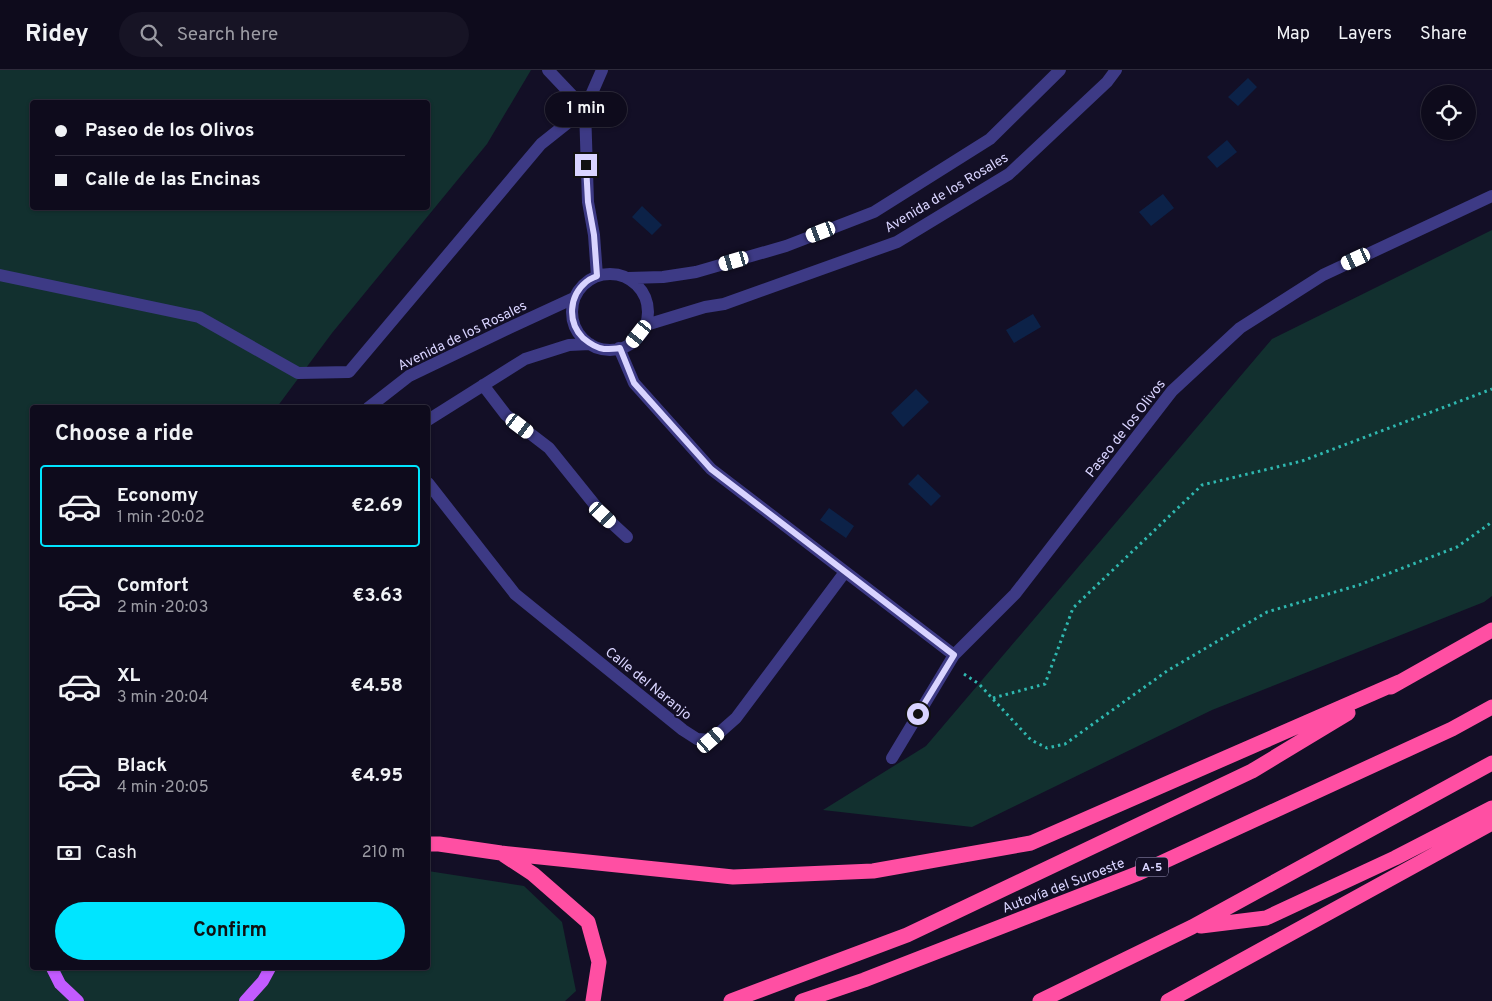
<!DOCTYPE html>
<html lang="en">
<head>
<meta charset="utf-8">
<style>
  :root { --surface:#0e0b1c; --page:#171425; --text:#f1f3f6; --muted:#9b9ba3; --line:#2e2b3b; --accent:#00e5ff }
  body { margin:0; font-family:Overpass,sans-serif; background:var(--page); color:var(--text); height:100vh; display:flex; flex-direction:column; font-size:19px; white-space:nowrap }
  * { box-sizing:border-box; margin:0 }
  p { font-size:16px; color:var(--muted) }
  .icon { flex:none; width:28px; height:28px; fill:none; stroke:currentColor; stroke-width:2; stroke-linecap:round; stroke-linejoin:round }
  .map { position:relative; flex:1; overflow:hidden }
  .panel { position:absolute; left:30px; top:335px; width:400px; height:565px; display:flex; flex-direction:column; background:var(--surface); border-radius:5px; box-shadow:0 1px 4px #0004,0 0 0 1px var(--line) }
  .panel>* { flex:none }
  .guide { position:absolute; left:30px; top:30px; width:400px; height:110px; border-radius:5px; box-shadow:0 1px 4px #0004,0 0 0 1px var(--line); display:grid; align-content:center; height:110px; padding:0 25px; background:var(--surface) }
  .fabs { position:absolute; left:1421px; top:15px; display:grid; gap:10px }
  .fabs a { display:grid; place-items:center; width:55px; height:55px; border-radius:50%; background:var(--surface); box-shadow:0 1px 4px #0004,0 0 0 1px var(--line); font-size:25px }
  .end { position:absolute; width:22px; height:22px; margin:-11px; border:6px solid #d9d4ff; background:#111; box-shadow:0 0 0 2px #111 }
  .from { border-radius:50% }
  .bubble { position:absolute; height:35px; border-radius:18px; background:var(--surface); box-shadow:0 1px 4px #0004,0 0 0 1px var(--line); font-size:16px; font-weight:700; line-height:35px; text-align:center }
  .car { position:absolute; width:15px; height:30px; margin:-15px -8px; border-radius:6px; box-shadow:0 0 4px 1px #0007; background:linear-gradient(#fff 24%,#345 0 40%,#fff 0 76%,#345 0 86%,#fff 0) }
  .guide b { display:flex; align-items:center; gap:18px; height:48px; font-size:19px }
  .guide b+b { border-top:1px solid var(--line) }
  .guide i { width:12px; height:12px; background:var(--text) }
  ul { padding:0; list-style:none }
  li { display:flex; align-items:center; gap:15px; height:82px; margin:0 10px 8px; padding:0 15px; border:2px solid transparent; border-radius:5px }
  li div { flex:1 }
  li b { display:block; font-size:19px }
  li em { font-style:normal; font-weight:700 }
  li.active { border-color:var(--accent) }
  li>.icon { width:45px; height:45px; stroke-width:1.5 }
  h2 { padding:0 25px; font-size:22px; line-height:60px }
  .pay { display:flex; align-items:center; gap:12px; height:55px; padding:0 25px; font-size:19px }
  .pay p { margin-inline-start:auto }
  .button { display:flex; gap:10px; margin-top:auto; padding:10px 25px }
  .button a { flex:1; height:58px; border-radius:30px; background:var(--accent); color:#111; font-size:20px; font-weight:700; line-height:58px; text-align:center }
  header { display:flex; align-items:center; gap:30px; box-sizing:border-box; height:70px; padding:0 25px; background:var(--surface); border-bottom:1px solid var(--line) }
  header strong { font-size:24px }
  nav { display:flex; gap:28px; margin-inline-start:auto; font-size:18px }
  .search { width:350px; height:45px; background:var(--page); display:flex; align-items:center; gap:12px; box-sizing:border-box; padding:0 18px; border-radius:28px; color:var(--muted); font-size:19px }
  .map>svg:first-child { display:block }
  .green { fill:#12302f; fill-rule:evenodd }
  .water { fill:#0c2248 }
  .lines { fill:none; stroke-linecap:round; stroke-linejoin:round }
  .path { stroke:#2fb8b0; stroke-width:3; stroke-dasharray:2.5 4; stroke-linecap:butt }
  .minor { stroke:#3d3a85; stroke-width:12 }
  .major { stroke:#c25bff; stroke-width:12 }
  .highway { stroke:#ff4fa3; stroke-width:15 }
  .route { stroke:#d9d4ff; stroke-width:6 }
  .labels { text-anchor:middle; stroke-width:4.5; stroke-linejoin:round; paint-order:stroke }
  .shield { fill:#130f26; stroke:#9e99be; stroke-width:1 }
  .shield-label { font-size:12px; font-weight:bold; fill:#d9d4ff }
  .street-label { font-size:14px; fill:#d9d4ff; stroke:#130f26 }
</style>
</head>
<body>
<header>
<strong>Ridey</strong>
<div class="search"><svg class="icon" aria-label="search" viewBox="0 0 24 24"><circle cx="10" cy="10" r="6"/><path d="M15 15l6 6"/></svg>Search here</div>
<nav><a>Map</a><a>Layers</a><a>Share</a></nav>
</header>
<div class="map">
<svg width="1492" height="931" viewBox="0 0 1492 931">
  <rect width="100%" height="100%" fill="#130f26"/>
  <!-- green -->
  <path class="green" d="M0 0H531L487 74 332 263 277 337 32 338V898H428V801L524 816 562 852 576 921 565 931H0ZM32 32H428V138H32Z
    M1492 160V526L1484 532 1212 640 972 757 823 740 926 676 1272 269Z"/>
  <!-- water -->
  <path class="water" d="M1248 8 1257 17 1238 36 1228 27Z
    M1227 70 1237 82 1217 98 1207 87Z
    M1163 124 1174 138 1151 156 1139 142Z
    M642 136 662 155 652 165 632 147Z
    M1033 244 1041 257 1014 273 1006 260Z
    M916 319 929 332 903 357 891 343Z
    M918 404 941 426 931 436 908 414Z
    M829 438 854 456 846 468 820 450Z"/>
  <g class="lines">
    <!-- path -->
    <path class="path" d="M964 604 979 614 1031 670 1047 678 1065 674 1167 601 1267 542 1359 515 1457 477 1492 452
      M993 628 1045 614 1073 538 1202 415 1302 391 1492 319"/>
    <!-- minor -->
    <path class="minor" d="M572 242a38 38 0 1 1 76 0a38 38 0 1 1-76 0Z
      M0 205 199 247 298 303 349 302 541 74 585 39 548 0
      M597 206 594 165 588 132 585 39 602 0
      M628 208 663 207 696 202 786 176 874 142 990 69 1060 0
      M646 255 705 237 724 234 897 172 1009 104 1107 12 1116 0
      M619 278 634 313 711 399 954 585 1015 524 1172 321 1240 258 1323 205 1492 126
      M483 315 506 345 549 378 603 445 627 467
      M368 338 409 306 509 258 574 228
      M428 350 525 289 569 275 590 274
      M428 413 515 524 683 660 697 669 711 670 736 648 845 502
      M892 688 954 585"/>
    <!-- major -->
    <path class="major" d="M52 898 60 914 78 931
      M245 931 263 911 270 898"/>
    <!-- highway -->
    <path class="highway" d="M1391 617 1492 560
      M428 774H439L501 783 733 807 873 801 1031 773 1399 612
      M504 785 533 804 588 852 599 892 593 931
      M1201 856 1266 848 1395 788 1492 738
      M731 931 907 865 1252 701 1348 643
      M802 931 864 910 1139 803 1452 659 1492 637
      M1040 931 1192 857 1492 693
      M1168 931 1492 753"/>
  </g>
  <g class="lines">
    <!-- route -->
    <path class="route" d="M586 95 588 132 594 165 597 206C593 208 589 209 586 212 569 226 567 252 583 268 589 273 596 278 604 279 609 279 614 279 620 278L634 313 711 399 954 585 918 644"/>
  </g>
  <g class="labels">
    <!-- shield labels -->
    <rect class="shield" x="1136" y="787.5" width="32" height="19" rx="4"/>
    <g class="shield-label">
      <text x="1152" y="801">A-5</text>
    </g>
    <!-- street labels -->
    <g class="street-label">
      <text transform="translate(946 122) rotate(-31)" y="5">Avenida de los Rosales</text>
      <text transform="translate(462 265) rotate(-26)" y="5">Avenida de los Rosales</text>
      <text transform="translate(1125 358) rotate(-52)" y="5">Paseo de los Olivos</text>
      <text transform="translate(649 613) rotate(39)" y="5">Calle del Naranjo</text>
      <text transform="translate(1063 815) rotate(-21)" y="5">Autovía del Suroeste</text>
    </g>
  </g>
</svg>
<div class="fabs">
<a><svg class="icon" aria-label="locate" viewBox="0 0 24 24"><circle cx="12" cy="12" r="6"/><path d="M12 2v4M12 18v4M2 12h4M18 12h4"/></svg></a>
</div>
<i class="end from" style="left:918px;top:644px"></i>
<i class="end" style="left:586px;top:95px"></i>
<div class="bubble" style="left:545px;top:22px;width:82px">1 min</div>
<i class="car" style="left:821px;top:162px;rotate:249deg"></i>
<i class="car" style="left:1356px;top:189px;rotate:245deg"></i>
<i class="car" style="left:734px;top:191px;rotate:254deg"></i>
<i class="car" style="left:639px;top:264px;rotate:218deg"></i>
<i class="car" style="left:520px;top:356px;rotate:127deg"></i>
<i class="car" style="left:603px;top:445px;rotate:133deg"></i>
<i class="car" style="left:711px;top:670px;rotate:49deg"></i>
<div class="guide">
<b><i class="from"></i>Paseo de los Olivos</b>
<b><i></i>Calle de las Encinas</b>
</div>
<section class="panel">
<h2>Choose a ride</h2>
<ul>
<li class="active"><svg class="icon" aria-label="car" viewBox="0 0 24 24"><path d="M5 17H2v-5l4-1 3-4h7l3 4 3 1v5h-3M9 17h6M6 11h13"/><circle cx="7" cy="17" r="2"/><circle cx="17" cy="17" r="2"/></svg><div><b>Economy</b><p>1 min · 20:02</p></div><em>€2.69</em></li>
<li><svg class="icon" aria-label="car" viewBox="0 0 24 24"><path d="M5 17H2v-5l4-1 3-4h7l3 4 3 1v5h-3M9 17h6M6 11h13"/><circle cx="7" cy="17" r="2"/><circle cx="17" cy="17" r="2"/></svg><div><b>Comfort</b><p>2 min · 20:03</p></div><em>€3.63</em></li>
<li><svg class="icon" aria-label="car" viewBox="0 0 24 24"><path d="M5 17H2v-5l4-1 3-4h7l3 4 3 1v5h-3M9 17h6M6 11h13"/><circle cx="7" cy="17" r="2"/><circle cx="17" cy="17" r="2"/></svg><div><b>XL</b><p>3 min · 20:04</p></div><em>€4.58</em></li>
<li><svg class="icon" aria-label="car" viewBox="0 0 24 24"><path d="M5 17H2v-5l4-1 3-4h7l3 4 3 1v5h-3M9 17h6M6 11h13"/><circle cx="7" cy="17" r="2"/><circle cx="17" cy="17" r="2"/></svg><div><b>Black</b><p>4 min · 20:05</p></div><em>€4.95</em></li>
</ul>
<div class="pay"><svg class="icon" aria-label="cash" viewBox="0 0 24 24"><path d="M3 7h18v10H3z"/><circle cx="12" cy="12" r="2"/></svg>Cash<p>210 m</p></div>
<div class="button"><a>Confirm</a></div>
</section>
</div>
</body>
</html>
